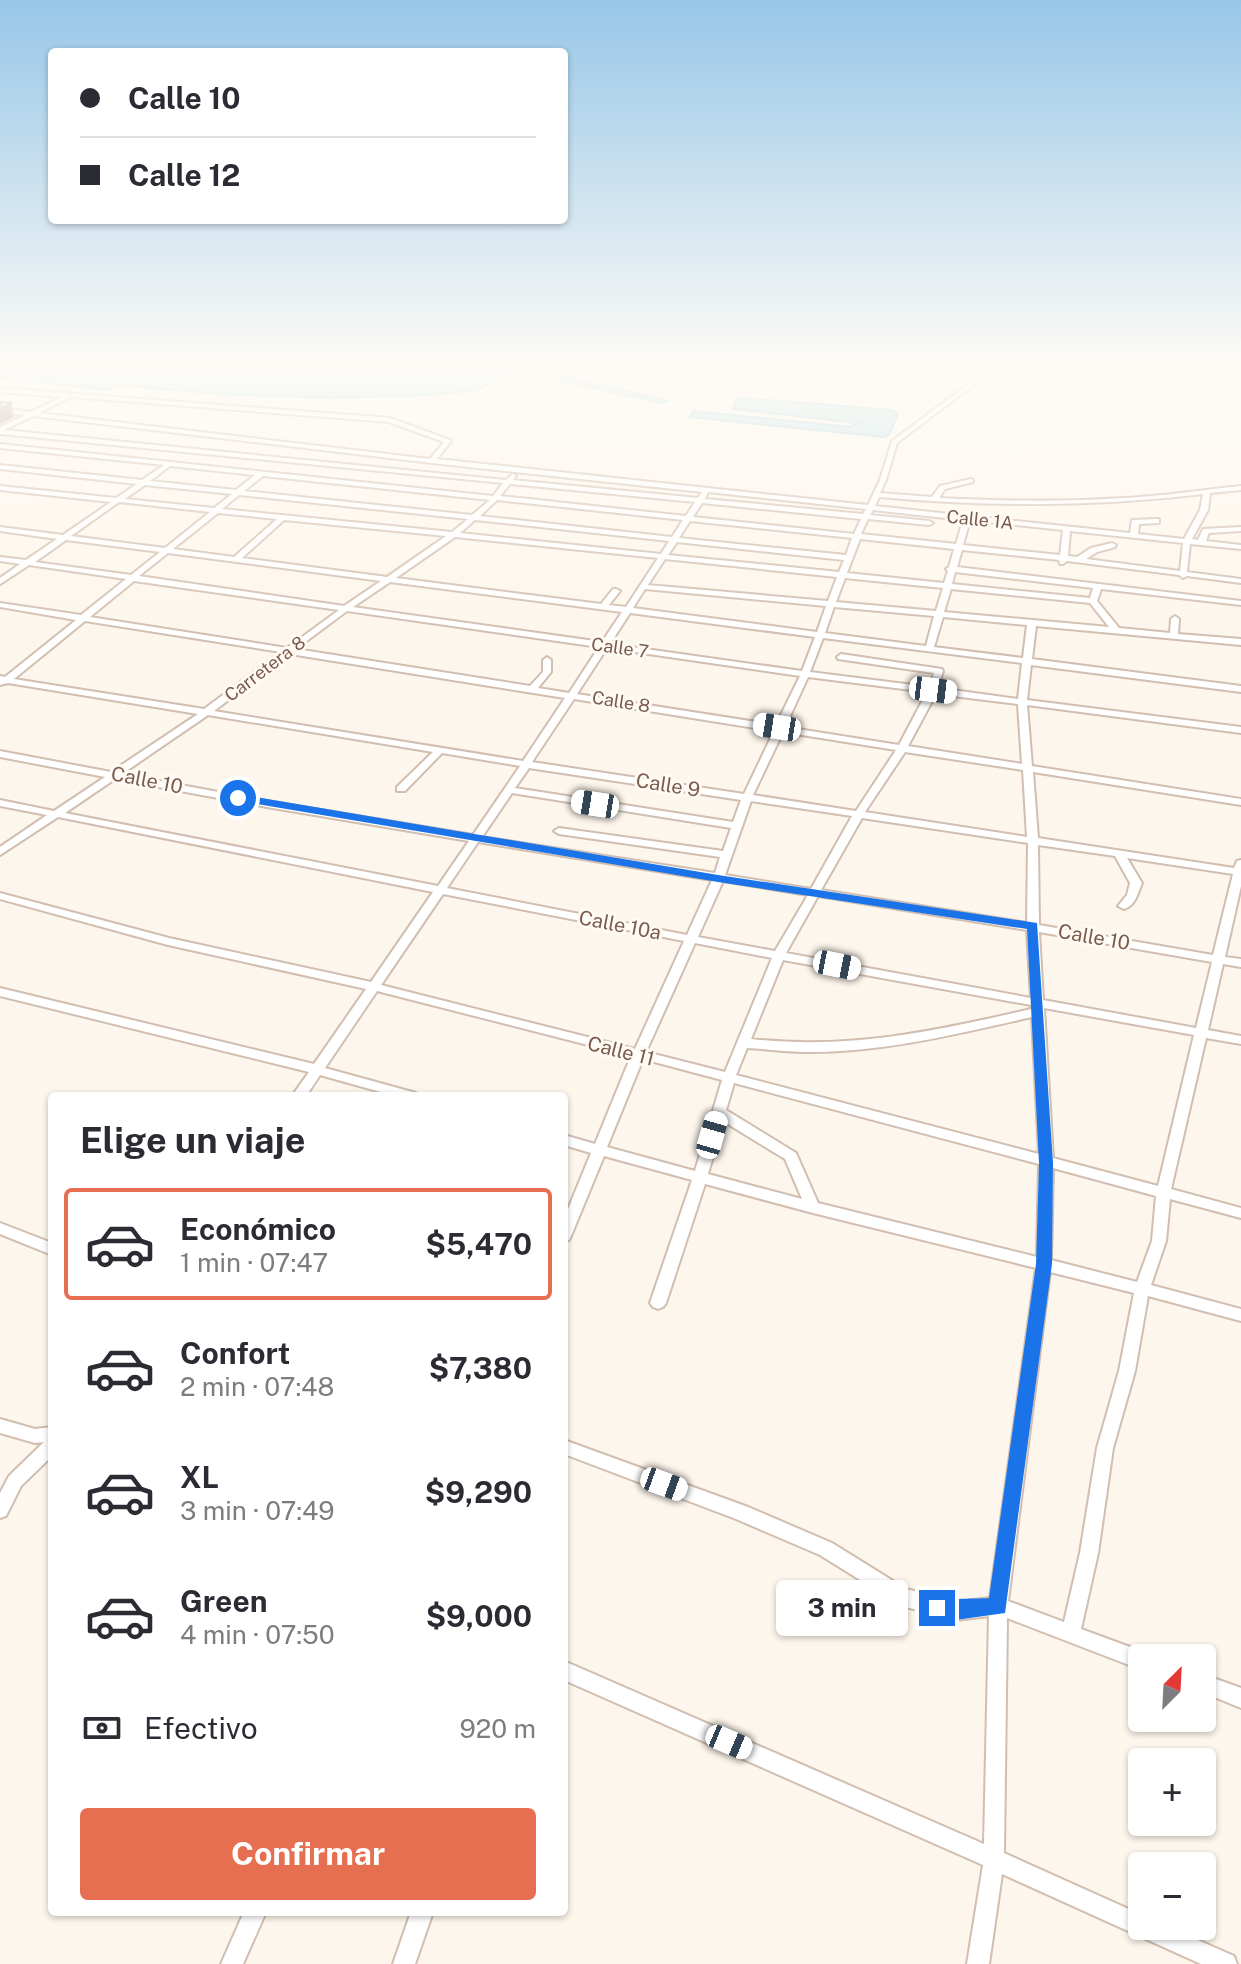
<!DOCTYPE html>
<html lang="es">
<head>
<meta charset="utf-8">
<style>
  :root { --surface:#fff; --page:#f2f2f3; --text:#2b2b33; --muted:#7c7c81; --line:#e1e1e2; --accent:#e76f51 }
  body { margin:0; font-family:"Public Sans",sans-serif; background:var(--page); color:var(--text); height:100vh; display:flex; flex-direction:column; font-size:30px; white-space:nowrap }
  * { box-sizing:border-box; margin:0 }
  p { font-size:26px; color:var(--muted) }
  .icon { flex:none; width:44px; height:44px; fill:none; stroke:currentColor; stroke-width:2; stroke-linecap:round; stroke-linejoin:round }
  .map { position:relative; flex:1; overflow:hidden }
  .details { position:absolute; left:48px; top:1092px; width:520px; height:824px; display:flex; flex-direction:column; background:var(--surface); border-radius:8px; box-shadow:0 2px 6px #0004 }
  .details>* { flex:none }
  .top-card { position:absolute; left:48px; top:48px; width:520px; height:176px; border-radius:8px; box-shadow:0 2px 6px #0004; display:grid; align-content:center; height:176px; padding:0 32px; background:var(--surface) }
  .needle { width:52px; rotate:24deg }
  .buttons { position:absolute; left:1128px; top:1644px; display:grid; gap:16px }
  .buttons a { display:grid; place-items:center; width:88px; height:88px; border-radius:8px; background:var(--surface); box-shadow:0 2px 6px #0004; font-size:40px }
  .end { position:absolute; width:36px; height:36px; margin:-18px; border:10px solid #1a73e8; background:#fff; box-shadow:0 0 0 4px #fff }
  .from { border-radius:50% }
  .bubble { position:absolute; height:56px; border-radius:8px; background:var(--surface); box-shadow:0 2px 6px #0004; font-size:26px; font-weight:700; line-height:56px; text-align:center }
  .car { position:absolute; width:24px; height:48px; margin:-24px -12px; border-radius:10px; box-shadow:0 0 6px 2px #0007; background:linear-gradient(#fff 24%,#345 0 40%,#fff 0 76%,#345 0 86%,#fff 0) }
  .top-card b { display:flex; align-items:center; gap:28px; height:76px; font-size:30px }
  .top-card b+b { border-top:2px solid var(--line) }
  .top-card i { width:20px; height:20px; background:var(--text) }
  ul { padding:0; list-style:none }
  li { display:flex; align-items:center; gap:24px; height:112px; margin:0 16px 12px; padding:0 16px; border:4px solid transparent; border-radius:8px }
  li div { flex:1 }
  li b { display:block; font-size:30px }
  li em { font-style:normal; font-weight:700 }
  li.on { border-color:var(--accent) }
  li>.icon { width:72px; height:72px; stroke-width:1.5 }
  h2 { padding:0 32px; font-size:36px; line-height:96px }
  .pay { display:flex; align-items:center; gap:20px; height:88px; padding:0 32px; font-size:30px }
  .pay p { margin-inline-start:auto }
  .button { display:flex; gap:16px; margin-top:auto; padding:16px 32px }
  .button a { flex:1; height:92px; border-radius:8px; background:var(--accent); color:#fff; font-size:32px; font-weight:700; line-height:92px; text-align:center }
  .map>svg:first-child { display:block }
  .water { fill:#bfe3e8; stroke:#a5d3da; stroke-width:2 }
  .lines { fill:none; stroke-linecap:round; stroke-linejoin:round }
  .minor-casing { stroke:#d1beb0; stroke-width:4 }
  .minor { fill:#fff; fill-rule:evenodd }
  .shaded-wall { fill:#aa9588 }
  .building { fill:#f3d5c3; stroke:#aa9588; stroke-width:2 }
  .route { fill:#1a73e8 }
  .labels { text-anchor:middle; stroke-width:6; stroke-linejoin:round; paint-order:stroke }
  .far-street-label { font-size:18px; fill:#7a5c4d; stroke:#fffaf3 }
  .street-label { font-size:20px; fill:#7a5c4d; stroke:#fffaf3 }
</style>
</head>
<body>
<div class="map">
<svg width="1241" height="1964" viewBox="0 0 1241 1964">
  <rect width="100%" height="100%" fill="#fdf6ec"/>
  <!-- water -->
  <path class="water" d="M0 365H527L477 390 429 395 333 398 220 394 119 385 108 390 0 378Z
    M542 372 666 400 668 401 662 403 533 375Z
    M742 398 891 410 898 413 889 435 884 437 690 417 694 411 850 427 858 423 733 409 737 399Z"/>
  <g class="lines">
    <defs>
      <path id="minor" d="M1075 365H1085L1081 367H1241V371L1074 370 1051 377 979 378 972 386 897 443 886 480 880 493 932 497 940 486 971 479 973 480V482L945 489 939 498C1001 501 1063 502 1124 498 1164 496 1202 490 1241 486V490L1210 493 1208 510 1192 539 1198 540 1203 529 1241 527V531L1209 533 1206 541 1241 545V549L1190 544 1187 572 1241 579V583L1187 576 1183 578 1179 575 1067 561 1063 564H1060L1059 560 962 550 957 567 1241 601V605L1101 589 1097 601 1119 628 1170 633 1171 619 1175 616 1179 619 1178 634 1241 639V645L1036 626 1032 659 1241 686V692L1031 665 1027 700 1241 727V733L1027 705 1032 766 1241 799V805L1033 772 1038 838 1234 868 1237 861 1241 860V886L1225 957 1241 959V967L1223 964 1208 1030 1241 1036V1044L1206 1038 1171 1189 1241 1208V1218L1170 1199 1166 1241 1151 1285 1241 1309V1321L1148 1296 1135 1371 1113 1448 1098 1553 1081 1629 1149 1654 1150 1658H1142V1670L1007 1618 1004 1853 1142 1915V1926H1166L1234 1956 1237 1964H1201L1002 1874 989 1964H967L983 1865 564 1680V1661L984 1844 989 1616 956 1620 902 1606 820 1555 736 1519 564 1454V1440L748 1507 832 1543 906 1589 956 1602 990 1598 1036 1268 813 1213 705 1184 666 1303 663 1307 658 1309 653 1307 650 1303 692 1180 604 1156 571 1236 569 1240 564 1242V1219L591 1153 564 1145V1135L595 1144 631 1056 377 991 325 1068 416 1093 418 1096H395L320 1075 306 1096H292L309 1072 0 996V988L314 1064 366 989 168 945 0 899V893L169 938 371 982 433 892 58 817 0 855V847L47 815 0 806V800L54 811 105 777 0 757V751L111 772 198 714 8 683 0 685V676L5 677 76 620 0 607V603L81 615 126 579 29 565 0 584V578L20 564 0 561V557L26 560 57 539 0 531V527L63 535 111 502 0 490V486L116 498 137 484 0 469V465L142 480 164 465 0 448V444L493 496 503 483 0 434V427L25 415 0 412V408L31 412 62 397 0 392V388L390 418 450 440 451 441 437 459 868 505 880 480 892 441 968 384 975 375 1051 373ZM70 397 389 422 444 442 430 459 39 413ZM33 416 432 463 702 492 698 498 513 480 516 476 513 474 506 480 4 430ZM170 466 255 475 236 490 150 481ZM263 476 490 500 472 515 244 491ZM510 484 695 502 686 516 500 496ZM145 485 232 494 214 508 125 499ZM708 492 866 509 863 514 705 499ZM1203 494 1200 510 1184 539 1138 534 1139 524 1159 523V519H1156L1132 520 1130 533 875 506 879 497C987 507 1094 507 1203 494ZM239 495 468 519 452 532 222 509ZM497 500 683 520 672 537 480 516ZM119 502 210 512 165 548 71 536ZM702 503 861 519 854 534 693 517ZM873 510 963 520 956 544 861 534 868 519 929 525 933 523 929 521 870 515ZM218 513 277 519 234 557 173 549ZM284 520 446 536 387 577 242 558ZM475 520 669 541 661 554 460 533ZM970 520 1063 530 1060 555 963 545ZM690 521 852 538 846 555 679 538ZM1070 531 1183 543 1180 571 1086 559 1097 552 1115 547 1116 545 1112 543 1091 548 1077 557 1068 556ZM455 537 658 558 626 607 609 605 620 591 616 589H613L601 604 396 578ZM860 539 954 549 949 567 946 569 948 571 944 583 847 573ZM66 540 160 552 131 575 35 562ZM677 542 844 560 839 572 668 555ZM168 553 381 581 344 606 139 576ZM665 559 837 577 828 601 648 585ZM955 572 1093 588 1090 598 952 584ZM845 578 943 588 936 611 836 602ZM134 581 339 610 287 648 90 617ZM390 582 622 612 602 642 353 607ZM645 589 826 606 817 632 633 608ZM951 589 1090 603 1109 627 944 612ZM834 607 934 616 926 646 825 633ZM347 611 599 647 569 693 538 688 551 672V660L547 657 543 660V672L530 686 296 649ZM630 613 815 637 802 671 610 644ZM943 617 1027 625 1023 658 934 647ZM85 621 281 652 204 709 14 679ZM823 638 1022 663 1018 699 938 688 943 671 942 669 841 654 837 657 838 659 934 673 929 687 810 672ZM607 648 800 676 776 725 577 694ZM290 654 565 698 523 761 214 711ZM808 677 927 692 899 745 785 727ZM936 694 1018 704 1022 764 908 746ZM574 699 774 731 744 794 532 762ZM208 715 433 752 397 787V791H405L442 753 520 766 473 835 267 801 122 774ZM783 732 896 750 856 811 753 795ZM905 752 1023 770 1027 837 865 812ZM529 768 741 800 733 822 515 788ZM115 779 267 807 469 841 438 886 65 813ZM512 793 731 828 723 851 559 828 554 831 559 834 720 857 715 873 482 837ZM751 801 852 816 811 889 725 875ZM862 818 1028 843 1027 923 821 890ZM478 842 712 880 687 935 447 888ZM1038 845 1115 856 1130 883 1127 895 1118 906 1124 909C1135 906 1138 893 1142 883L1127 858 1233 874 1213 955 1039 925ZM723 881 808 895 775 951 698 937ZM443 894 684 941 635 1049 381 985ZM818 896 1027 930 1031 998 786 953ZM1039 932 1212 962 1196 1028 1043 1000ZM695 943 772 958 725 1072 646 1052ZM783 960 1031 1005V1009C936 1031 849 1050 751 1039ZM1044 1008 1194 1035 1158 1186 1053 1158ZM1032 1017 1039 1154 736 1075 747 1048C766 1049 785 1052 804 1052 881 1053 957 1034 1032 1017ZM643 1059 722 1080 695 1171 607 1147ZM734 1083 1039 1164 1037 1257 818 1203 796 1153 726 1110ZM723 1121 785 1159 802 1199 708 1174ZM1053 1168 1156 1196 1152 1241 1137 1282 1051 1260ZM1050 1272 1134 1293 1119 1371 1097 1448 1080 1553 1064 1622 1008 1601Z
        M0 1223 52 1243V1255L0 1234Z
        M0 1419 35 1429 52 1427V1456L21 1486 6 1516 0 1518V1493L9 1476 44 1442 35 1443 0 1433Z
        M1202 1674 1241 1688V1708L1202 1692Z
        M244 1912H266L243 1964H221Z
        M411 1912H433L415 1964H393Z"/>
    </defs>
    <!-- minor casing -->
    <use href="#minor" class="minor-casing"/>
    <!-- minor -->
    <use href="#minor" class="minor"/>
  </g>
  <!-- shaded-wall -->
  <path class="shaded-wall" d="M11 403 14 417 0 424V409Z"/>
  <!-- building -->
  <path class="building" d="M0 402 11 403 0 409Z"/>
  <!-- sky -->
  <linearGradient id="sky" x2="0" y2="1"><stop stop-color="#97c7e8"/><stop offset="0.57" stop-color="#fefbf6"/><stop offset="1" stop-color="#fefbf6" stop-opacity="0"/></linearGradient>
  <rect width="1241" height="640" fill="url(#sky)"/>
  <!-- route -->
  <path class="route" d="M238 794 718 875 1037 923 1053 1163 1052 1264 1005 1613 956 1620 930 1615 927 1608 930 1602C941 1598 974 1599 989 1598L1036 1264 1039 1163 1027 929 718 882 234 800V795Z"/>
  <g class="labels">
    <!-- far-street labels -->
    <g class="far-street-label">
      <text transform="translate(980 520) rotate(6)" y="6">Calle 1A</text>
      <text transform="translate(620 648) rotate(8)" y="6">Calle 7</text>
      <text transform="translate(265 669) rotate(-37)" y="6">Carretera 8</text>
      <text transform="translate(621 702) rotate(9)" y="6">Calle 8</text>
    </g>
    <!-- street labels -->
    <g class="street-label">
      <text transform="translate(147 780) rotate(11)" y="7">Calle 10</text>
      <text transform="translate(668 785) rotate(9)" y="7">Calle 9</text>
      <text transform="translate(620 925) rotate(11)" y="7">Calle 10a</text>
      <text transform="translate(1094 937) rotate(10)" y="7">Calle 10</text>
      <text transform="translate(621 1051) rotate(14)" y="7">Calle 11</text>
    </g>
  </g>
</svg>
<div class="buttons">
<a><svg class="needle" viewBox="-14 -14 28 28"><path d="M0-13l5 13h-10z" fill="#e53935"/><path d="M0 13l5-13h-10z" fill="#7c7c81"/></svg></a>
<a>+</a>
<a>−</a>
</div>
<i class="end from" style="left:238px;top:798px"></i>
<i class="end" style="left:937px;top:1608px"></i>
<div class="bubble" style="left:776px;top:1580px;width:132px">3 min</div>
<i class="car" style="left:933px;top:690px;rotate:97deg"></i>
<i class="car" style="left:777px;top:727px;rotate:279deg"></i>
<i class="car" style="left:595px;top:804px;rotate:279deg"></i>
<i class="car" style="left:837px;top:965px;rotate:101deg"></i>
<i class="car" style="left:712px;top:1135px;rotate:16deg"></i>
<i class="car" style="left:664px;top:1484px;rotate:110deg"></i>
<i class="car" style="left:729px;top:1742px;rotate:113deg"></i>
<div class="top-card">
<b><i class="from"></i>Calle 10</b>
<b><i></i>Calle 12</b>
</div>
<section class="details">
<h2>Elige un viaje</h2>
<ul>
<li class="on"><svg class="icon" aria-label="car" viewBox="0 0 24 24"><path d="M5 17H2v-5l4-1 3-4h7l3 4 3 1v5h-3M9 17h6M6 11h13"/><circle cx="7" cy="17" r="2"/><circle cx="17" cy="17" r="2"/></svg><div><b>Económico</b><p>1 min · 07:47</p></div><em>$5,470</em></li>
<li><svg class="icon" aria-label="car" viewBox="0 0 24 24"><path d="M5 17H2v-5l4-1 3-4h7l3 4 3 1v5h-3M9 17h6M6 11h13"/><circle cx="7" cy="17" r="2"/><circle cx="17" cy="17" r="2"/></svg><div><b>Confort</b><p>2 min · 07:48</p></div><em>$7,380</em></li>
<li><svg class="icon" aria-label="car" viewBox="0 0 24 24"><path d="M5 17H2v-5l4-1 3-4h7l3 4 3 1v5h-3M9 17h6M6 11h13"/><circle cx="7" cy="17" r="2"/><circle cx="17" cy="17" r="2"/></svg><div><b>XL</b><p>3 min · 07:49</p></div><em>$9,290</em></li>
<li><svg class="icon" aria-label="car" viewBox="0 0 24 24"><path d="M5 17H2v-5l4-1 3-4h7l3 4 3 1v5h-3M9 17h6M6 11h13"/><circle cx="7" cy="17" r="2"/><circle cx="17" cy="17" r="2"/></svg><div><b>Green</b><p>4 min · 07:50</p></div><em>$9,000</em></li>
</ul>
<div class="pay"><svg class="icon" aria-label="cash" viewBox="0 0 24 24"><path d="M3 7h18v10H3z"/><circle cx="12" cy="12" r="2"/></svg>Efectivo<p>920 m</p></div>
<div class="button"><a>Confirmar</a></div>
</section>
</div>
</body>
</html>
